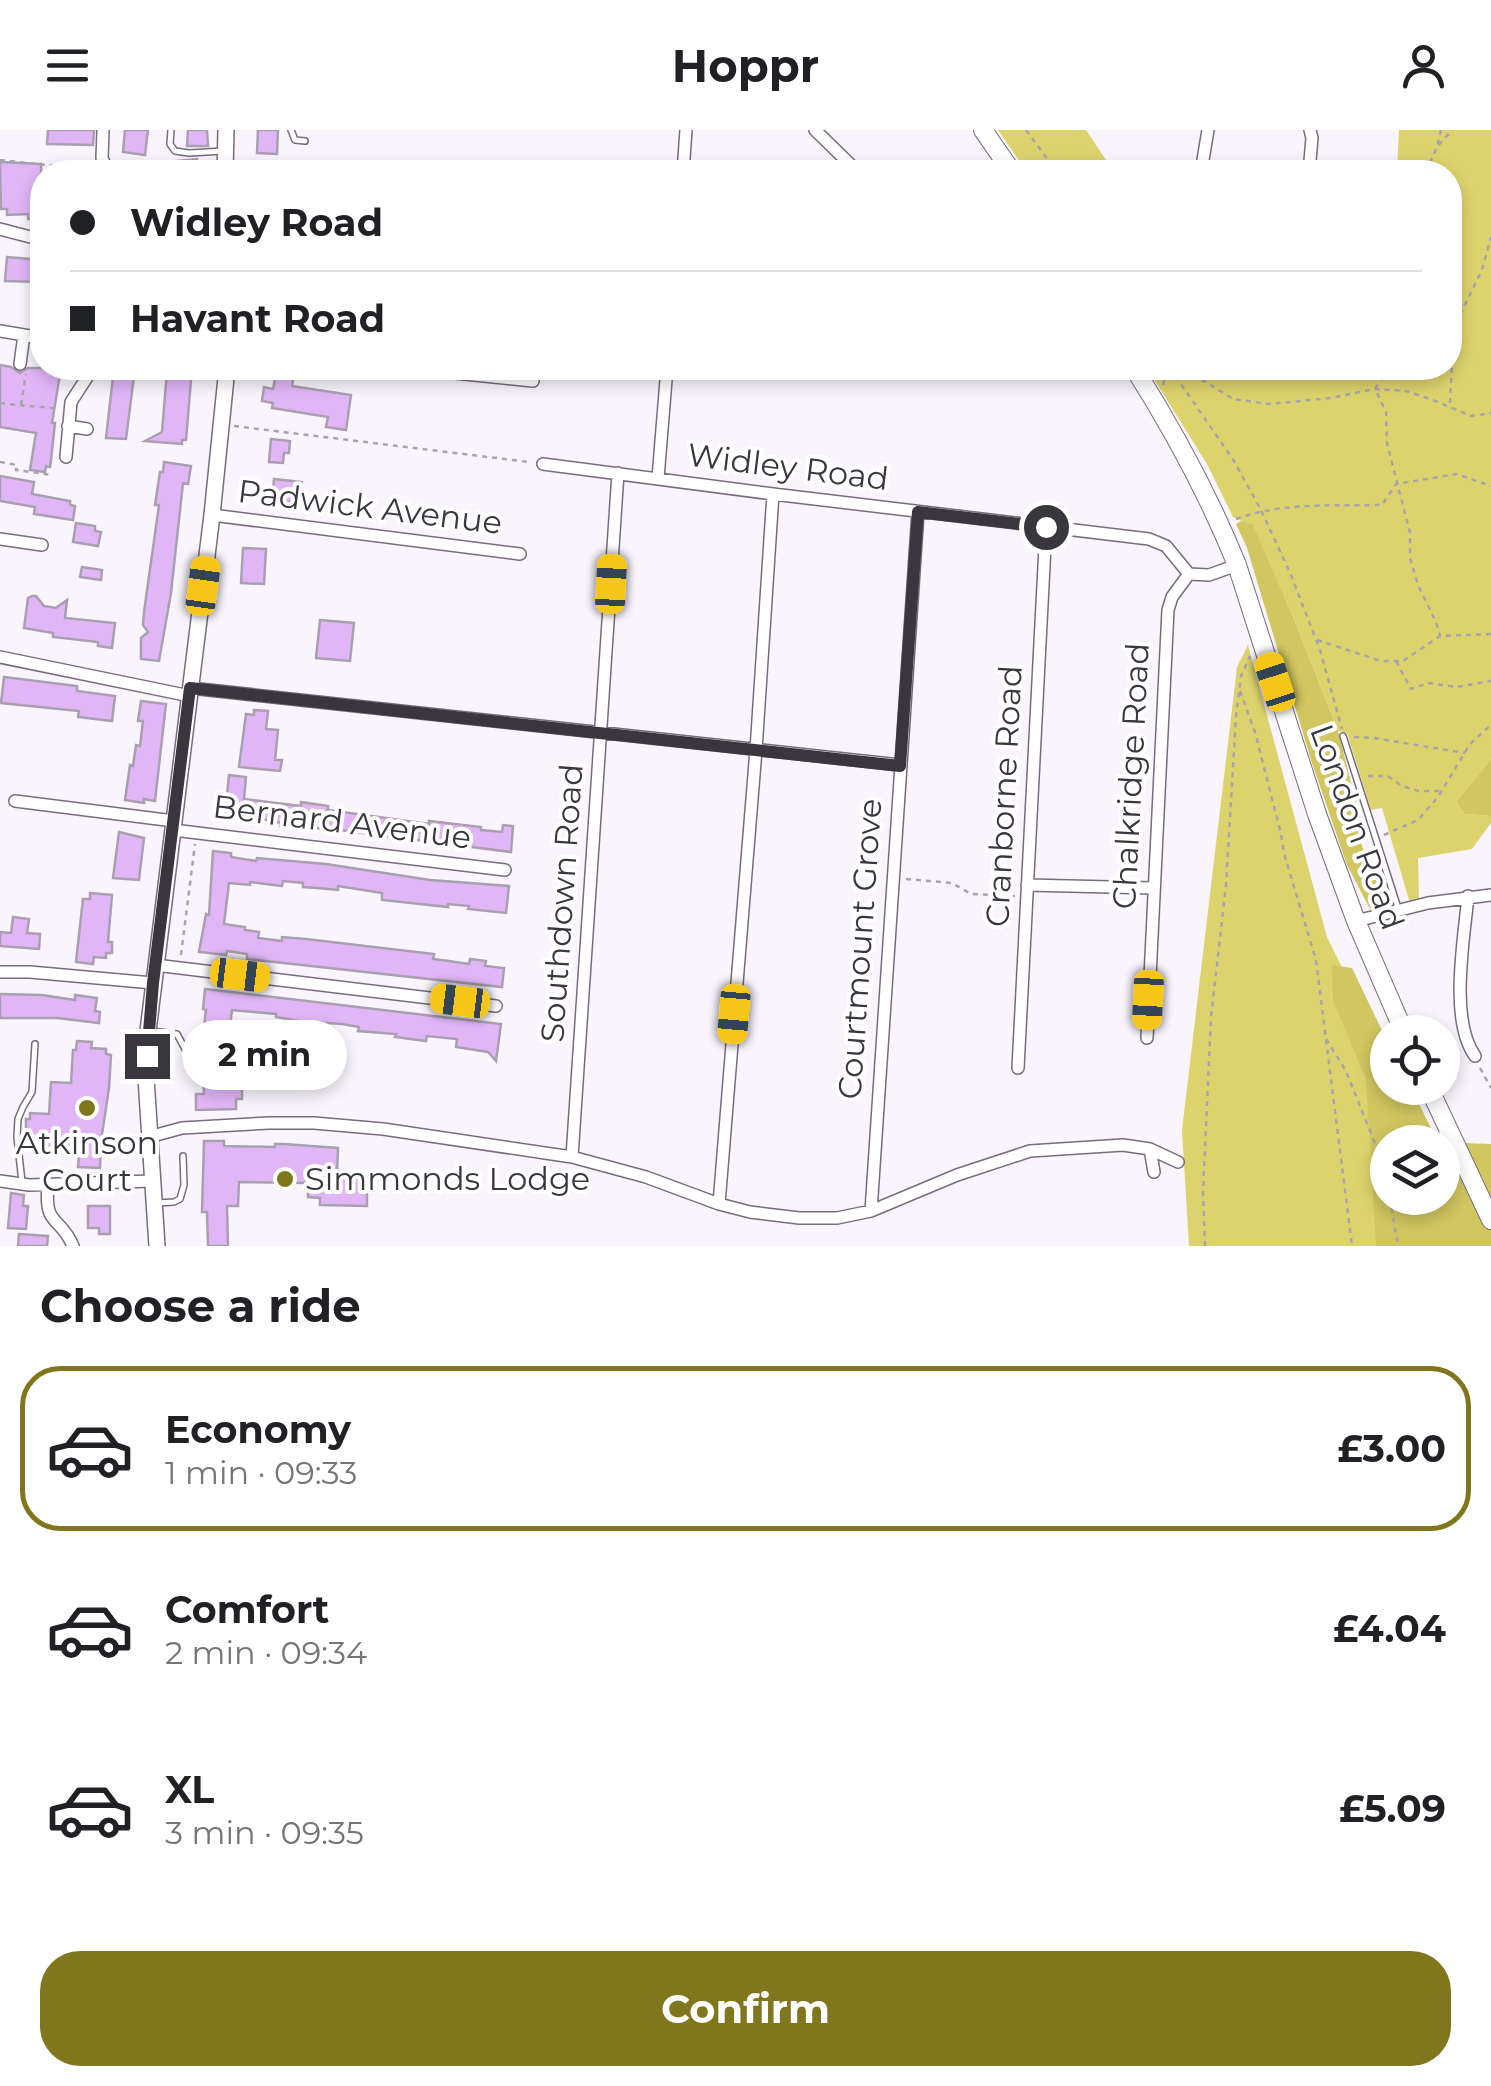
<!DOCTYPE html>
<html lang="en">
<head>
<meta charset="utf-8">
<style>
  :root { --surface:#fff; --page:#f2f2f2; --text:#202124; --muted:#757577; --line:#e0e0e0; --accent:#80771c }
  body { margin:0; font-family:Montserrat,sans-serif; background:var(--page); color:var(--text); height:100vh; display:flex; flex-direction:column; font-size:38px; white-space:nowrap }
  * { box-sizing:border-box; margin:0 }
  p { font-size:32px; color:var(--muted) }
  .icon { flex:none; width:55px; height:55px; fill:none; stroke:currentColor; stroke-width:2; stroke-linecap:round; stroke-linejoin:round }
  .map { position:relative; height:1116px; overflow:hidden }
  .details { display:flex; flex-direction:column; background:var(--surface); flex:1 }
  .details>* { flex:none }
  .hud { position:absolute; left:30px; top:30px; width:1432px; height:220px; border-radius:40px; box-shadow:0 5px 15px #0003; display:grid; align-content:center; height:220px; padding:0 40px; background:var(--surface) }
  .buttons { position:absolute; left:1370px; top:885px; display:grid; gap:20px }
  .buttons a { display:grid; place-items:center; width:90px; height:90px; border-radius:50%; background:var(--surface); box-shadow:0 5px 15px #0003; font-size:50px }
  .end { position:absolute; width:45px; height:45px; margin:-22px; border:12px solid #3a363d; background:#fff; box-shadow:0 0 0 5px #fff }
  .from { border-radius:50% }
  .bubble { position:absolute; height:70px; border-radius:35px; background:var(--surface); box-shadow:0 5px 15px #0003; font-size:32px; font-weight:700; line-height:70px; text-align:center }
  .car { position:absolute; width:30px; height:60px; margin:-30px -15px; border-radius:12px; box-shadow:0 0 8px 2px #0007; background:linear-gradient(#f5c518 24%,#345 0 40%,#f5c518 0 76%,#345 0 86%,#f5c518 0) }
  .hud b { display:flex; align-items:center; gap:35px; height:95px; font-size:38px }
  .hud b+b { border-top:2px solid var(--line) }
  .hud i { width:25px; height:25px; background:var(--text) }
  ul { padding:0; list-style:none }
  li { display:flex; align-items:center; gap:30px; height:165px; margin:0 20px 15px; padding:0 20px; border:5px solid transparent; border-radius:40px }
  li div { flex:1 }
  li b { display:block; font-size:38px }
  li em { font-style:normal; font-weight:700 }
  li.selected { border-color:var(--accent) }
  li>.icon { width:90px; height:90px; stroke-width:1.5 }
  h2 { padding:0 40px; font-size:45px; line-height:120px }
  .cta { display:flex; gap:20px; margin-top:auto; padding:20px 40px }
  .cta a { flex:1; height:115px; border-radius:40px; background:var(--accent); color:#fff; font-size:40px; font-weight:700; line-height:115px; text-align:center }
  header { display:flex; justify-content:space-between; align-items:center; height:130px; padding:0 40px; background:var(--surface); font-size:45px; font-weight:700 }
  .map>svg:first-child { display:block }
  .green { fill:#ddd36d }
  .forest { fill:#d1c660; fill-rule:evenodd }
  .building { fill:#e1b6f7; stroke:#aa9fb0; stroke-width:2.5 }
  .lines { fill:none; stroke-linecap:round; stroke-linejoin:round }
  .lane-casing { stroke:#776c7c; stroke-width:8 }
  .street-casing { stroke:#776c7c; stroke-width:14 }
  .secondary-casing { stroke:#776c7c; stroke-width:18 }
  .primary-casing { stroke:#776c7c; stroke-width:20 }
  .path { stroke:#a8a4ab; stroke-width:2.5; stroke-dasharray:5 5; stroke-linecap:butt }
  .lane { stroke:#fff; stroke-width:5 }
  .street { stroke:#fff; stroke-width:11 }
  .secondary { stroke:#fff; stroke-width:15 }
  .primary { stroke:#fff; stroke-width:18 }
  .route { stroke:#3a363d; stroke-width:12 }
  .poi-dot { fill:#80771c; stroke:#fff; stroke-width:4 }
  .labels { text-anchor:middle; stroke-width:8; stroke-linejoin:round; paint-order:stroke }
  .street-label { font-size:32px; fill:#3a363d; stroke:#fff }
  .poi-label { font-size:32px; fill:#3a363d; stroke:#fff }
</style>
</head>
<body>
<header><svg class="icon" aria-label="menu" viewBox="0 0 24 24"><path d="M4 6h16M4 12h16M4 18h16"/></svg>Hoppr<svg class="icon" aria-label="person" viewBox="0 0 24 24"><circle cx="12" cy="8" r="4"/><path d="M4 21q1-7 8-7t8 7"/></svg></header>
<div class="map">
<svg width="1491" height="1116" viewBox="0 0 1491 1116">
  <rect width="100%" height="100%" fill="#faf5fd"/>
  <!-- green -->
  <path class="green" d="M998 0H1086L1114 42H1027Z
    M1399 0H1491V629L1456 672 1465 684 1491 686V693L1472 719 1418 728 1419 768 1409 770 1382 678 1371 680 1347 603 1338 601 1292 484 1253 396 1233 387 1207 334 1147 238H1276L1304 241 1315 238H1450V42H1397Z
    M1248 515 1327 807 1387 928 1388 1068H1442L1481 1116H1189L1182 1000 1237 537Z"/>
  <!-- forest -->
  <path class="forest" d="M1241 391 1253 395 1292 484 1338 601 1359 684 1353 687 1373 750 1379 749 1383 769 1378 776 1370 779 1347 735 1312 633 1247 418 1236 394Z
    M1491 629V686L1465 684 1456 672Z
    M1332 835 1352 838 1387 911 1388 958H1411L1438 1012 1491 1014V1116H1376L1366 949 1333 871ZM1388 1012H1442V1068H1388Z"/>
  <!-- building -->
  <path class="building" d="M48 0H94L93 15 47 14Z
    M125 0H148L145 25 123 22Z
    M188 0H207L208 16H187Z
    M258 0H278L277 24 257 23Z
    M197 29 199 42H156L155 33Z
    M0 32 41 34 42 89H28V84L7 85V79H1Z
    M7 127 42 130V152L5 151Z
    M0 235 11 237 20 243 28 238H61L52 293H55L51 330 50 337 46 336 45 342 30 340 36 303 0 297Z
    M114 238H135L126 309 106 308Z
    M179 238H192L186 310H182V314L145 311 162 302 167 241 179 242Z
    M277 238H295L292 256 351 265 346 300 326 297 328 287 272 278 273 273 262 271 264 257 273 259Z
    M271 309 290 311 289 323H284L283 333 269 332Z
    M164 332 191 336 188 354 183 353 171 463 159 531 141 529V508L148 502 143 495 144 482 159 375H155L160 342H163Z
    M0 346 34 352 32 364 70 371V375L75 376 73 390 34 384 35 377 0 371Z
    M274 349 302 352 298 373 268 370 269 360H273Z
    M76 393 95 396V401L101 402 98 416 73 412Z
    M243 418 266 419 264 454 241 453Z
    M82 437 102 440 101 450 80 447Z
    M32 466H36L44 476 56 478 67 470 65 488 115 493 112 518 98 516V512L53 507V503L24 498 28 468Z
    M320 490 354 493 350 531 316 528Z
    M4 547 77 556V561L115 566 112 591 78 587 79 581 1 573Z
    M141 571 166 574 155 671 144 669V673L125 670 130 635 133 636 136 615 140 616 143 591H138Z
    M254 580 268 581 266 599 278 600 275 630H282L280 641 239 637 246 584 254 585Z
    M229 645 246 647 244 669 301 676V672L328 676V680L429 694V691L481 697V700L502 702 503 695 513 696 511 722 331 699 280 696 281 693 266 690 225 685Z
    M119 702 144 708 139 750 113 748Z
    M213 721 231 723V727L256 731 257 728 326 734 430 750 509 756 506 783 468 779 469 776 448 774V777L382 770V763L338 756V760L317 758 303 757V753L283 751 282 756 250 752V755L229 753 224 794 245 797V800L259 802 258 808 282 811V807L306 809 434 824 433 829 449 831 469 834 470 829 486 831 485 836 504 838 502 857 247 829V824L227 821 226 825 199 822 206 784 209 785Z
    M90 763 112 765 108 812H112V823H106V828L94 827 93 834 76 832 83 769H90Z
    M13 787 29 789 27 803 40 804 39 819 0 816V802L11 803Z
    M205 859 501 894 496 931 488 922 456 917 457 909 427 906 426 911 395 907 396 904 358 901 359 897 342 894 299 891 276 887V884L232 880 224 945H227V958L242 957V969H236V979L196 980V964H204L203 945H207L206 921 201 920 206 880 203 879Z
    M0 864 42 865 75 870V865L97 868 95 881 100 882 99 893 57 888H0Z
    M77 911 92 912 91 918 106 919V924L111 925 109 958 101 1011 100 1038 78 1037 79 1022 28 1019 29 1001H26V989H30V983L49 984 51 952 71 953 73 920H76Z
    M204 1011H224V1016L275 1017V1014H284L338 1018 337 1043 367 1046V1076L320 1075V1068L308 1067V1053L239 1052 238 1076H227L228 1116H208L207 1082H202Z
    M11 1063 24 1065 23 1076H28L26 1099 8 1098Z
    M88 1076H110V1104H99V1098H88Z
    M19 1104 48 1106 47 1116H18Z"/>
  <g class="lines">
    <defs>
      <path id="lane" d="M171 0 170 14 175 21 189 23 224 21
        M291 0 295 10 305 11
        M1343 606 1398 778
        M151 901 177 904 185 919 193 922
        M22 1052 17 1007 18 989 23 977 32 962 35 914
        M157 1073 174 1072 180 1069 184 1055 183 1026"/>
      <path id="street" d="M103 0 102 28 105 35 112 38 143 39
        M815 0 858 42
        M683 42 686 0
        M1201 42 1208 0
        M1309 42 1312 8 1310 0
        M0 99 42 110
        M0 201 42 208
        M20 234 24 205
        M406 238 533 251
        M904 238 943 243
        M68 296 87 299
        M66 327 71 272 93 238
        M543 334 773 364 1149 409 1166 416 1189 444
        M658 348 667 238
        M212 385 520 424
        M0 409 42 415
        M0 527 190 566
        M190 558 900 635
        M15 671 174 691
        M173 700 505 740
        M1027 755 1153 758
        M1468 766C1464 809 1449 890 1475 926
        M1356 791 1428 773 1491 765
        M155 835 496 876
        M0 842H30L153 853
        M1147 908 1168 480 1172 467 1189 444 1209 445 1237 435
        M1018 938 1046 397
        M149 1007 182 998 269 993H314L383 999 572 1027 646 1047 719 1074 750 1082 799 1088H837L871 1081 957 1045 1030 1021 1123 1015 1150 1019 1178 1032
        M1150 1019 1154 1042
        M572 1027 618 343
        M0 1051 29 1055 152 1051
        M48 1055C44 1098 60 1085 73 1116
        M719 1074 756 620 773 364
        M871 1081 918 382"/>
      <path id="secondary" d="M225 42 226 0
        M157 1116 146 948 148 901 212 385 227 238"/>
      <path id="primary" d="M983 0 1012 42
        M1134 238C1174 301 1209 366 1237 435L1317 684 1356 791 1404 902
        M1429 958 1491 1090"/>
    </defs>
    <!-- lane casing -->
    <use href="#lane" class="lane-casing"/>
    <!-- street casing -->
    <use href="#street" class="street-casing"/>
    <!-- secondary casing -->
    <use href="#secondary" class="secondary-casing"/>
    <!-- primary casing -->
    <use href="#primary" class="primary-casing"/>
    <!-- path -->
    <path class="path" d="M1026 0 1057 42
      M1441 0 1437 17 1452 0
      M0 30 93 40
      M1426 42 1436 19
      M1170 238 1234 331 1261 380 1291 445 1320 520 1342 599
      M1174 238 1206 252 1233 269 1269 274 1331 268 1375 259 1406 261 1433 270 1471 286 1491 283
      M1389 238 1375 259 1386 282 1387 313 1410 403V428L1418 455 1436 492 1440 506
      M1163 255 1168 239
      M0 273C20 276 38 276 58 279
      M1450 273 1454 197 1482 140 1491 107
      M21 275 26 244
      M234 296 529 332
      M0 332 17 335 16 340 52 345
      M1236 389C1283 372 1333 376 1382 375L1396 354 1457 344 1491 356
      M1317 510 1381 531H1403L1440 506 1491 504
      M1396 531 1411 559 1428 553 1457 557 1491 551
      M1240 561 1255 602 1280 700 1285 727 1316 830 1352 1116
      M1354 607 1374 608 1465 623
      M1368 646H1388L1402 656 1419 661H1441
      M1384 705 1418 690 1438 667 1470 614 1491 595
      M906 749 952 753 971 764 1015 766
      M181 825 195 714
      M1326 909 1346 941 1388 1046
      M1480 938 1491 958
      M1390 1068 1398 1116
      M1205 1116 1203 1062 1211 887 1226 755 1236 587 1241 546 1250 526"/>
    <!-- lane -->
    <use href="#lane" class="lane"/>
    <!-- street -->
    <use href="#street" class="street"/>
    <!-- secondary -->
    <use href="#secondary" class="secondary"/>
    <!-- primary -->
    <use href="#primary" class="primary"/>
  </g>
  <g class="lines">
    <!-- route -->
    <path class="route" d="M147 926 153 853 190 558 900 636 918 382 1046 397"/>
  </g>
  <!-- markers -->
  <g class="poi-dot">
    <circle cx="87" cy="978" r="10"/>
    <circle cx="285" cy="1049" r="10"/>
  </g>
  <g class="labels">
    <!-- street labels -->
    <g class="street-label">
      <text transform="translate(788 337) rotate(7)" y="11">Widley Road</text>
      <text transform="translate(370 377) rotate(7)" y="11">Padwick Avenue</text>
      <text transform="translate(1131 646) rotate(-87)" y="11">Chalkridge Road</text>
      <text transform="translate(1004 666) rotate(-87)" y="11">Cranborne Road</text>
      <text transform="translate(342 692) rotate(7)" y="11">Bernard Avenue</text>
      <text transform="translate(1357 697) rotate(70)" y="11">London Road</text>
      <text transform="translate(562 773) rotate(-86)" y="11">Southdown Road</text>
      <text transform="translate(860 819) rotate(-86)" y="11">Courtmount Grove</text>
    </g>
    <!-- poi labels -->
    <g class="poi-label">
      <text x="87" y="1024">Atkinson<tspan x="87" dy="37">Court</tspan></text>
      <text x="305" y="1060" text-anchor="start">Simmonds Lodge</text>
    </g>
  </g>
</svg>
<div class="buttons">
<a><svg class="icon" aria-label="locate" viewBox="0 0 24 24"><circle cx="12" cy="12" r="6"/><path d="M12 2v4M12 18v4M2 12h4M18 12h4"/></svg></a>
<a><svg class="icon" aria-label="layers" viewBox="0 0 24 24"><path d="M12 4l9 5-9 5-9-5zM3 14l9 5 9-5"/></svg></a>
</div>
<i class="end from" style="left:1046px;top:397px"></i>
<i class="end" style="left:147px;top:926px"></i>
<div class="bubble" style="left:182px;top:890px;width:165px">2 min</div>
<i class="car" style="left:611px;top:454px;rotate:3deg"></i>
<i class="car" style="left:203px;top:456px;rotate:8deg"></i>
<i class="car" style="left:1275px;top:552px;rotate:342deg"></i>
<i class="car" style="left:240px;top:845px;rotate:97deg"></i>
<i class="car" style="left:1148px;top:870px;rotate:183deg"></i>
<i class="car" style="left:460px;top:871px;rotate:277deg"></i>
<i class="car" style="left:734px;top:884px;rotate:185deg"></i>
<div class="hud">
<b><i class="from"></i>Widley Road</b>
<b><i></i>Havant Road</b>
</div>
</div>
<section class="details">
<h2>Choose a ride</h2>
<ul>
<li class="selected"><svg class="icon" aria-label="car" viewBox="0 0 24 24"><path d="M5 17H2v-5l4-1 3-4h7l3 4 3 1v5h-3M9 17h6M6 11h13"/><circle cx="7" cy="17" r="2"/><circle cx="17" cy="17" r="2"/></svg><div><b>Economy</b><p>1 min · 09:33</p></div><em>£3.00</em></li>
<li><svg class="icon" aria-label="car" viewBox="0 0 24 24"><path d="M5 17H2v-5l4-1 3-4h7l3 4 3 1v5h-3M9 17h6M6 11h13"/><circle cx="7" cy="17" r="2"/><circle cx="17" cy="17" r="2"/></svg><div><b>Comfort</b><p>2 min · 09:34</p></div><em>£4.04</em></li>
<li><svg class="icon" aria-label="car" viewBox="0 0 24 24"><path d="M5 17H2v-5l4-1 3-4h7l3 4 3 1v5h-3M9 17h6M6 11h13"/><circle cx="7" cy="17" r="2"/><circle cx="17" cy="17" r="2"/></svg><div><b>XL</b><p>3 min · 09:35</p></div><em>£5.09</em></li>
</ul>
<div class="cta"><a>Confirm</a></div>
</section>
</body>
</html>
